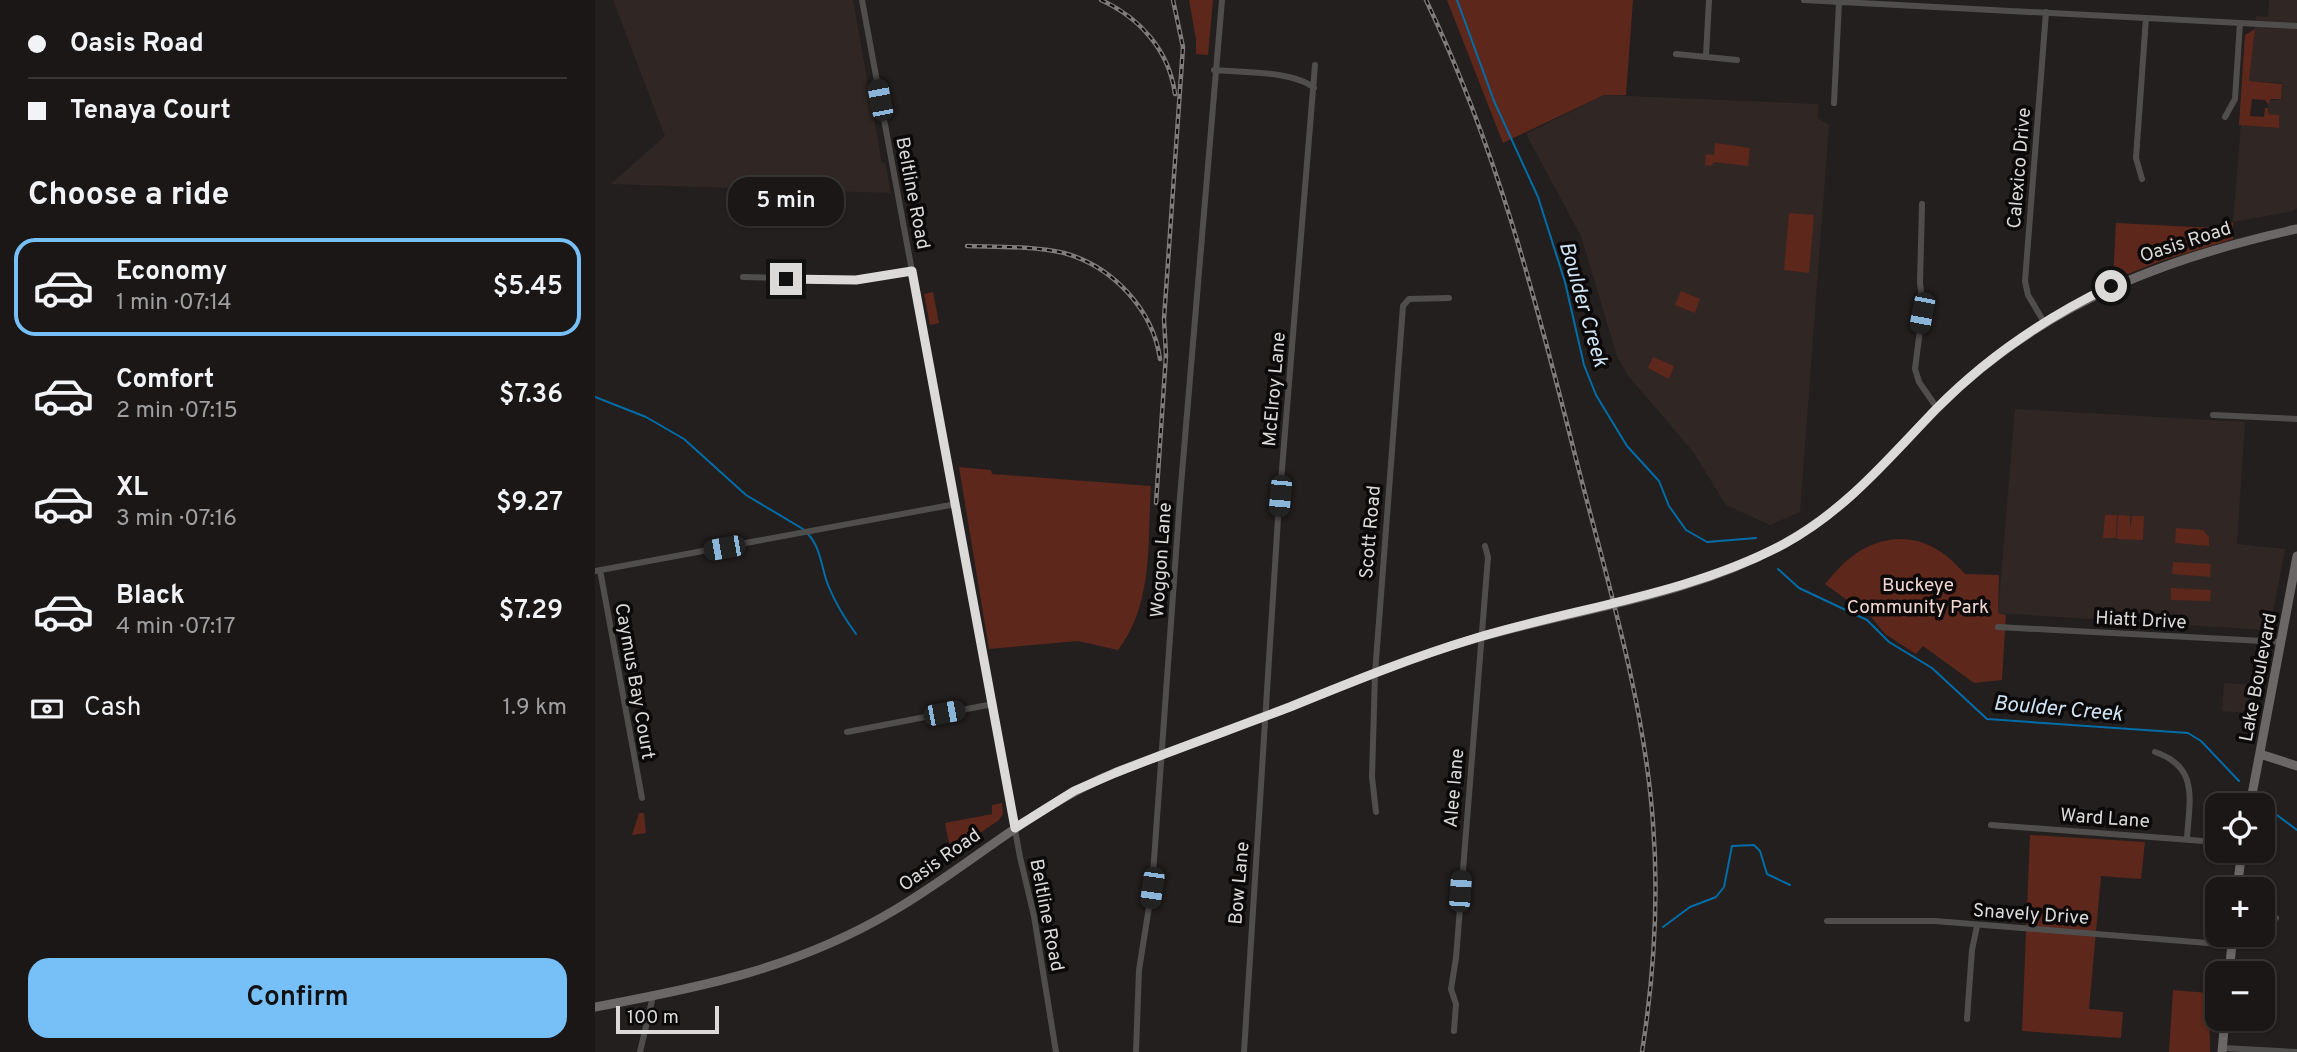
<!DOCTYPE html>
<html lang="en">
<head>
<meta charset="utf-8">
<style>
  :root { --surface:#1a1716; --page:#272423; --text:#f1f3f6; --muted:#9f9fa1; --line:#383635; --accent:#77bff7 }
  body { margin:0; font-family:Overpass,sans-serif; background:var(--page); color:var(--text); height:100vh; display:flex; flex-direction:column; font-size:26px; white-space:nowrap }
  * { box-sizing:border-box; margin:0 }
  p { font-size:23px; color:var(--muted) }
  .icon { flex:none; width:38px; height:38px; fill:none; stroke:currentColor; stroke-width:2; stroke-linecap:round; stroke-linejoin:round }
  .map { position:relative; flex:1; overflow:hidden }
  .panel { display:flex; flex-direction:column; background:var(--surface); width:595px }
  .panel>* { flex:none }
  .guide { display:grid; align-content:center; height:154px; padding:0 28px; background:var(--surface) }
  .buttons { position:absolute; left:1610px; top:793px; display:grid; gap:14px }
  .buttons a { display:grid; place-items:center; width:70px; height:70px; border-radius:14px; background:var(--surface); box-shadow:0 2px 5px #0004,0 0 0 2px var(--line); font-size:35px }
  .scale { position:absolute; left:21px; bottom:18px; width:103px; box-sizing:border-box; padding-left:7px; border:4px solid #dcdad9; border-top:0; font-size:19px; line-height:24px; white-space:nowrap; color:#dcdad9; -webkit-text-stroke:5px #0b0909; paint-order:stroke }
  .end { position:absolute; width:32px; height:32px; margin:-16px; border:9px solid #dcdad9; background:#111; box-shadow:0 0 0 4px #111 }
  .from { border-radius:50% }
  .bubble { position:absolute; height:49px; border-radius:21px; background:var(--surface); box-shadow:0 2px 5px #0004,0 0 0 2px var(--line); font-size:23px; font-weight:600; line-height:49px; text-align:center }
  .car { position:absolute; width:21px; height:42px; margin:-21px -10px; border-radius:9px; box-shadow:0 0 5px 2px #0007; background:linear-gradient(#222 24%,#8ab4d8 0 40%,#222 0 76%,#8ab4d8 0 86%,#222 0) }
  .guide b { display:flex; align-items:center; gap:24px; height:66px; font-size:26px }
  .guide b+b { border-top:2px solid var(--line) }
  .guide i { width:18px; height:18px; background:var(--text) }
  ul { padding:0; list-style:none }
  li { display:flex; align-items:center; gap:21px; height:98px; margin:0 14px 10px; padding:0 14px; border:4px solid transparent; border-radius:21px }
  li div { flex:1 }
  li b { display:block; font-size:26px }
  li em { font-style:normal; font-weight:600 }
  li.on { border-color:var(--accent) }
  li>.icon { width:63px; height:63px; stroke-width:1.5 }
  h2 { padding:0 28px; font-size:32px; line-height:84px }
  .pay { display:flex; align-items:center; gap:18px; height:77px; padding:0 28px; font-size:26px }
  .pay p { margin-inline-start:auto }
  .primary-button { display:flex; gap:14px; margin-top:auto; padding:14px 28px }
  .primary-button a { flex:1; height:80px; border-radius:21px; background:var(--accent); color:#111; font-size:28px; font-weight:600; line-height:80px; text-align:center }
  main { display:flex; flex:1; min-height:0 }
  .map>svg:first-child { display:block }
  .built { fill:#302724 }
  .green { fill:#5d271b }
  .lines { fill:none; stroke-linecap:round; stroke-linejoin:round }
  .stream { stroke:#006da9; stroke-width:2 }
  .street { stroke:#504e4d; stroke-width:6 }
  .secondary { stroke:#6b6767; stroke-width:9 }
  .rail-casing { stroke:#7e7b7a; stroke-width:4.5 }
  .rail { stroke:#0b0909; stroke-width:2; stroke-dasharray:5; stroke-linecap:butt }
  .route { stroke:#dcdad9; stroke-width:9 }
  .labels { text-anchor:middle; stroke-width:7; stroke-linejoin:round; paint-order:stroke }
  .street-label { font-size:19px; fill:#dcdad9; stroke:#0b0909 }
  .park-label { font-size:19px; fill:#f2d7d1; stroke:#0b0909 }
  .water-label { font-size:21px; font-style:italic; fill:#d0e4f5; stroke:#0b0909 }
</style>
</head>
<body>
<main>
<section class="panel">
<div class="guide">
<b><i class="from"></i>Oasis Road</b>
<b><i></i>Tenaya Court</b>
</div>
<h2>Choose a ride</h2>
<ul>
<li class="on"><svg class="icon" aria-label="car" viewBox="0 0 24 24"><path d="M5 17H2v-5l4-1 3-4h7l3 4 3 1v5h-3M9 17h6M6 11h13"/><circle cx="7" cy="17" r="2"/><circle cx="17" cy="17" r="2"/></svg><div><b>Economy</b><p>1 min · 07:14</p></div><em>$5.45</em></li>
<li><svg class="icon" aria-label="car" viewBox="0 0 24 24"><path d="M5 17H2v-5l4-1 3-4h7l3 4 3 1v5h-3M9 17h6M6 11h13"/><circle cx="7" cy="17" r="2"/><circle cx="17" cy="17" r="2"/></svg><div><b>Comfort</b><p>2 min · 07:15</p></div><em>$7.36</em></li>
<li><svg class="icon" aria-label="car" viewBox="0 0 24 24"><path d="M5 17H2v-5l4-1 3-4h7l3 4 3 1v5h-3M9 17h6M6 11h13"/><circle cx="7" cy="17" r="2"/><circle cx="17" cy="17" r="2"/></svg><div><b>XL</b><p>3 min · 07:16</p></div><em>$9.27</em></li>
<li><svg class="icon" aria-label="car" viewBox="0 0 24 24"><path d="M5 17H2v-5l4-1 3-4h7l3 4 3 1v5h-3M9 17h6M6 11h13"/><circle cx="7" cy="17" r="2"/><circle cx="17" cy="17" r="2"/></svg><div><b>Black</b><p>4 min · 07:17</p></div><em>$7.29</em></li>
</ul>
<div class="pay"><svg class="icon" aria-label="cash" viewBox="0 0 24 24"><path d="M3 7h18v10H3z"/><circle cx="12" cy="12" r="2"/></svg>Cash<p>1.9 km</p></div>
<div class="primary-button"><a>Confirm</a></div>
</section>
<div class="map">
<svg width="1702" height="1052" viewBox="0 0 1702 1052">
  <rect width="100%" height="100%" fill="#231f1e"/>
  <!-- built -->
  <path class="built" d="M18 0H258L287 163H290L296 193 16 184 70 136Z
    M1674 0H1702V208L1698 211 1638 222 1646 125 1679 128 1684 115 1672 114 1673 101 1686 99 1687 83 1654 81 1661 16 1673 17Z
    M1009 95 1221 104 1224 105 1223 118 1234 125 1205 512 1175 525 1131 505 1099 453 1032 374 1022 356 986 236 931 134Z
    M1420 409 1650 422 1642 544 1690 549 1678 612 1671 630 1403 613Z
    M1629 683 1663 685 1658 713 1627 711Z"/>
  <!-- green -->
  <path class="green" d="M594 0H618L613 55 601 54V39Z
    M852 0H1038L1031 95H1009L908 143Z
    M1660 29 1654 81 1687 84 1686 99H1676L1673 104 1670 100 1657 99 1655 116 1669 117 1670 108H1673V114L1684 115V128L1644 125 1650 35Z
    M1120 143 1155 148 1153 166 1119 162 1116 166 1110 165 1111 154 1119 155Z
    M1194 213 1219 215 1214 273 1189 270Z
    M1638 222V239L1566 261 1518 280 1521 223 1620 228Z
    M1086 291 1105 299 1100 313 1080 305Z
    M338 292 344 323 335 325 329 294Z
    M1058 357 1079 366 1074 379 1053 368Z
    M364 467 396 470 397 474 556 486C552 542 559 603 523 650L483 641 394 649Z
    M1510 515H1522L1521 538H1508Z
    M1523 515 1535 516V530L1537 516H1549L1548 540 1522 539Z
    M1581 528 1608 530 1614 537V546L1580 543Z
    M1302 539C1331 538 1352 553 1370 574L1404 575 1403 613 1411 615 1407 680 1379 683 1328 646 1321 654 1290 634 1277 618 1230 584C1251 559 1269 542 1302 539Z
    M1578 562 1616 564 1615 577 1577 574Z
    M1576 588 1616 590 1615 601 1576 600Z
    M407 803 408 814 404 820 356 853 350 823 397 814V805Z
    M44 813H49L51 833 37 835Z
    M1435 835 1550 842 1546 879 1506 876 1494 1009 1528 1012 1526 1038 1427 1031Z
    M1578 990 1614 993 1615 1052H1574Z"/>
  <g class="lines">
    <!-- stream -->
    <path class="stream" d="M862 0 899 101 943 197 970 282 989 365 1001 395 1032 446 1064 481 1074 506 1091 530 1112 542 1161 538
      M0 397 51 417 89 439 151 495 208 529
      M212 533C226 547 226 567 233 585 240 602 250 619 261 634
      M1183 569 1204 588 1272 620 1294 642 1337 668 1392 719 1593 733 1606 741 1644 781
      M1675 810 1702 830
      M1068 927 1095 907 1121 897 1129 887 1137 846 1159 845 1165 851 1172 874 1195 885"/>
    <!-- street -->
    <path class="street" d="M267 0 425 857 439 916 461 1052
      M1209 0 1702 26
      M1081 54 1142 60
      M1111 56 1114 0
      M619 70C645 72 700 71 719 88
      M1239 103 1244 2
      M1630 117 1640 99 1645 23
      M1547 179 1541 158 1551 18
      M1327 204 1325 283 1328 306 1320 369 1324 382 1342 408
      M148 277 262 280 317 271
      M1449 322 1433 295 1430 281 1451 12
      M1618 415 1702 419
      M5 570 47 798
      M0 571 361 504
      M1403 627 1687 642
      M252 732 398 704
      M1560 752C1605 767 1594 801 1592 839
      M781 812 777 777 780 674 808 306 814 299 854 298
      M1396 825 1622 842
      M1232 921H1340L1637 945
      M1668 931 1681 918
      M1637 940 1654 941 1664 934
      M1372 1019 1377 950 1382 926
      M859 1031 861 1004 856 989 861 958 893 557 890 546
      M1628 1048 1701 1052
      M45 1052 58 996
      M541 1052 544 970 557 888 585 497 627 0
      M649 1052 683 518 720 65"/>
    <!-- secondary -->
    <path class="secondary" d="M1665 754 1702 766
      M1655 805 1702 556
      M1642 889 1647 850
      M1634 973 1638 934
      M0 1007C108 987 202 968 298 911 375 866 440 804 524 771 581 749 638 729 694 707 756 683 818 656 882 638 986 608 1097 596 1192 542 1267 500 1307 438 1369 383 1465 298 1578 256 1702 229
      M1627 1052 1630 1018"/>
    <defs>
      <path id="rail" d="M506 0C545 18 574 50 580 94
        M831 0C901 146 941 300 980 455 1011 577 1049 698 1058 823 1064 900 1059 976 1047 1052
        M372 246C403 247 438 246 469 253 517 266 558 309 565 359
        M561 503 571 355 569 319 588 47 578 0"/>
    </defs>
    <!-- rail casing -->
    <use href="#rail" class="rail-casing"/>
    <!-- rail -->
    <use href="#rail" class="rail"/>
  </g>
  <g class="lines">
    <!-- route -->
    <path class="route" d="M191 279 261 280 317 271 420 828 479 791 520 773C578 750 637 729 695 707 756 682 818 657 881 638 984 607 1092 595 1189 544 1251 510 1293 459 1341 409 1391 358 1452 317 1516 286"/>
  </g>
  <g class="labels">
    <!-- street labels -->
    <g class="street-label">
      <text transform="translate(1423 168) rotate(-85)" y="7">Calexico Drive</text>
      <text transform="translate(319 193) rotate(79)" y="7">Beltline Road</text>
      <text transform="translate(1590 241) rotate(-18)" y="7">Oasis Road</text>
      <text transform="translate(678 389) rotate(-85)" y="7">McElroy Lane</text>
      <text transform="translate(774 532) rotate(-85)" y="7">Scott Road</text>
      <text transform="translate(565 560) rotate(-86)" y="7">Woggon Lane</text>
      <text transform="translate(1546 619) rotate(3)" y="7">Hiatt Drive</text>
      <text transform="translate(1662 677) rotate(-79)" y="7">Lake Boulevard</text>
      <text transform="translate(41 681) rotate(80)" y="7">Caymus Bay Court</text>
      <text transform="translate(858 788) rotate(-85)" y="7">Alee lane</text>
      <text transform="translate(1510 817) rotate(4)" y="7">Ward Lane</text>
      <text transform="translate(344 859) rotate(-35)" y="7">Oasis Road</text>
      <text transform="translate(643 883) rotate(-85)" y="7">Bow Lane</text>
      <text transform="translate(1436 913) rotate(4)" y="7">Snavely Drive</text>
      <text transform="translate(453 915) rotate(79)" y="7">Beltline Road</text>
    </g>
    <!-- park labels -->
    <g class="park-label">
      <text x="1323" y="591">Buckeye<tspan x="1323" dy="22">Community Park</tspan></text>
    </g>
    <!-- water labels -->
    <g class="water-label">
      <text transform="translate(989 304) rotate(74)" y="7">Boulder Creek</text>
      <text transform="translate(1463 708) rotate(5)" y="7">Boulder Creek</text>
    </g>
  </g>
</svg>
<div class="buttons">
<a><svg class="icon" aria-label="locate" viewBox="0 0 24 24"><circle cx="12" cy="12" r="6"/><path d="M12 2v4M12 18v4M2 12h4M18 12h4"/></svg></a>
<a>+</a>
<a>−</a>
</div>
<div class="scale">100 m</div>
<i class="end from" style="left:1516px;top:286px"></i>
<i class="end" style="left:191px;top:279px"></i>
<div class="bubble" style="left:133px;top:177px;width:116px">5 min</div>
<i class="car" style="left:285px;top:100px;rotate:349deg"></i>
<i class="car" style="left:1327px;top:313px;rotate:191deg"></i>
<i class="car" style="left:685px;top:496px;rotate:185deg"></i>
<i class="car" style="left:129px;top:548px;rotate:260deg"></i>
<i class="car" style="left:349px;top:713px;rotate:79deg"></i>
<i class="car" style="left:557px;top:888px;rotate:188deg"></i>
<i class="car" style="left:865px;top:891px;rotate:4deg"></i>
</div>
</main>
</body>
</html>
